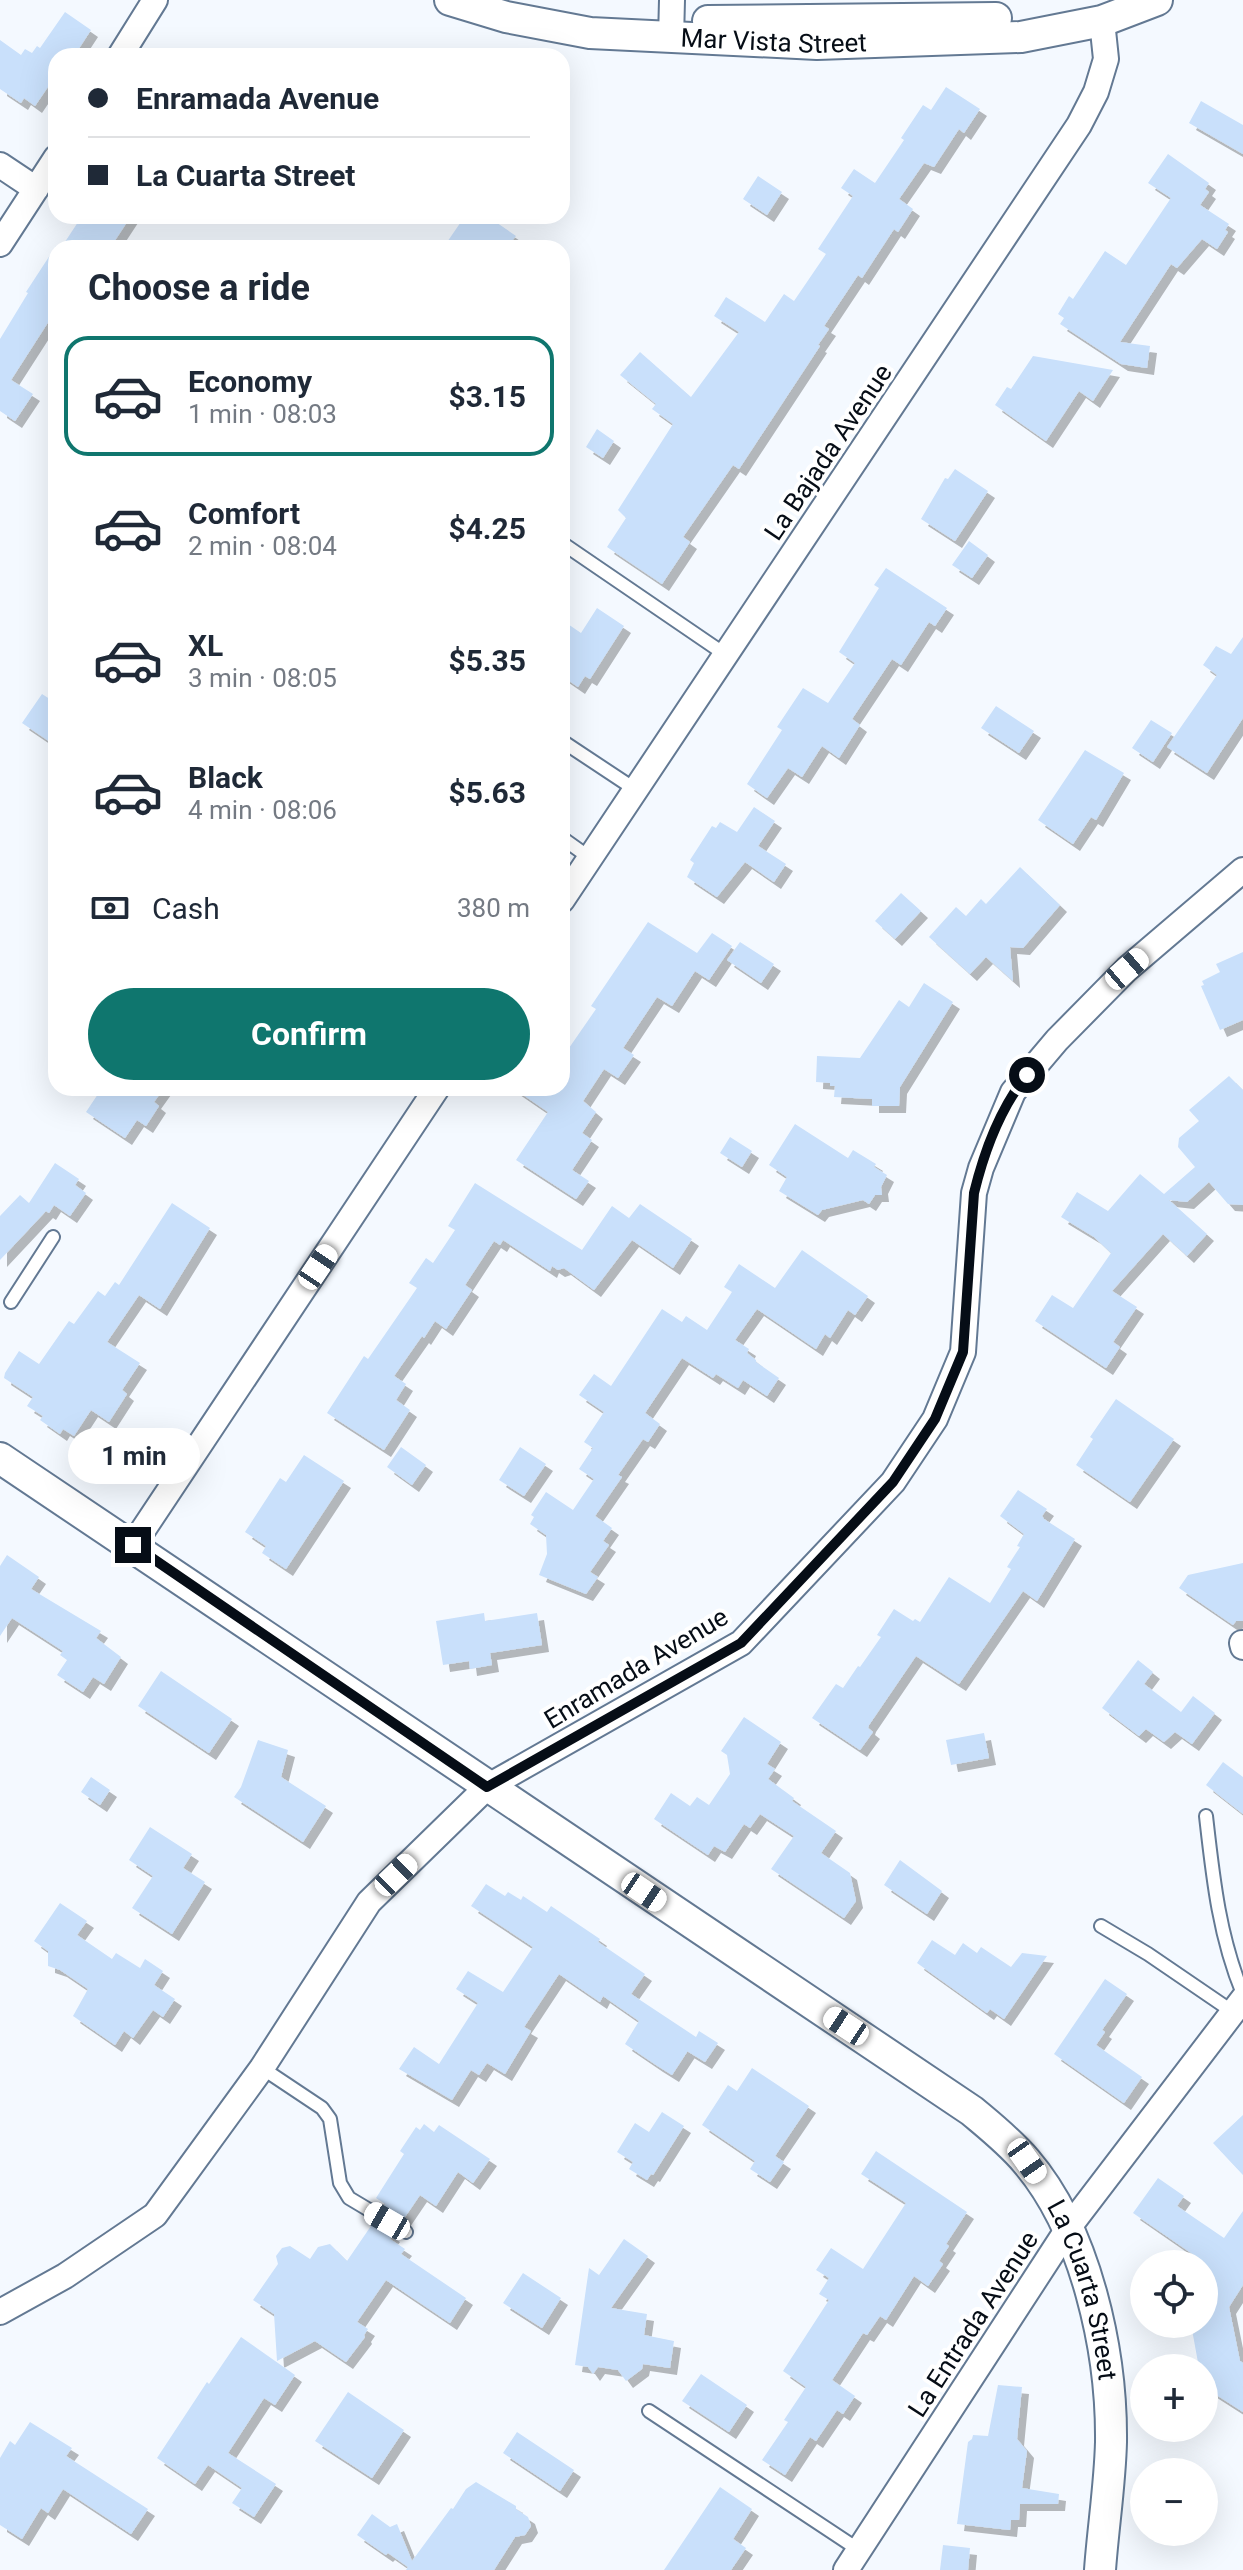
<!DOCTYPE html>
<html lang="en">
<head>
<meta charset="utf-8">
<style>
  :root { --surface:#fff; --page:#f2f2f3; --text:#1f2937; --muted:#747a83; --line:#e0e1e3; --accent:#0f766e }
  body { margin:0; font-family:Roboto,sans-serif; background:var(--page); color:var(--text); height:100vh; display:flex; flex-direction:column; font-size:30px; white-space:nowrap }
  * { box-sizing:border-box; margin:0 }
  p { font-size:26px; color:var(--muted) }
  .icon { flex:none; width:44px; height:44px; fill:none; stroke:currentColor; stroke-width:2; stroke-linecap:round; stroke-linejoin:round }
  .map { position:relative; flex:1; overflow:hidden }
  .drawer { position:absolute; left:48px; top:240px; width:522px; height:856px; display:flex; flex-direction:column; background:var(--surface); border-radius:24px; box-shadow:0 8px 32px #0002 }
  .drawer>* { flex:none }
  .guide { position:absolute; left:48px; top:48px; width:522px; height:176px; border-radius:24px; box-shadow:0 8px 32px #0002; display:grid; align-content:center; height:176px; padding:0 40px; background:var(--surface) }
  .fabs { position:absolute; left:1130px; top:2250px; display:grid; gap:16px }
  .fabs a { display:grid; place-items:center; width:88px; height:88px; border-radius:50%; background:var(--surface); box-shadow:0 8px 32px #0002; font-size:40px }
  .end { position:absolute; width:36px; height:36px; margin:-18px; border:10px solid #060d16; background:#fff; box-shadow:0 0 0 4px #fff }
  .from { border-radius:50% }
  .bubble { position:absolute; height:56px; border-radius:28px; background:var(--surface); box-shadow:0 8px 32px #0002; font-size:26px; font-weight:700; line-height:56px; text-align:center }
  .car { position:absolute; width:24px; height:48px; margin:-24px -12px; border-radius:10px; box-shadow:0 0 6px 2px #0007; background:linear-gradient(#fff 24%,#345 0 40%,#fff 0 76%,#345 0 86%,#fff 0) }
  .guide b { display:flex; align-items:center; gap:28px; height:76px; font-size:30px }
  .guide b+b { border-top:2px solid var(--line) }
  .guide i { width:20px; height:20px; background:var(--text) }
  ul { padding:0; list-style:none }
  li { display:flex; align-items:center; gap:24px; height:120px; margin:0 16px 12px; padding:0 24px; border:4px solid transparent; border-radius:24px }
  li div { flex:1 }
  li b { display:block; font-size:30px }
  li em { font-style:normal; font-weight:700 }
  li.active { border-color:var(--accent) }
  li>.icon { width:72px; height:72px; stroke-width:1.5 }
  h2 { padding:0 40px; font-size:36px; line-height:96px }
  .pay { display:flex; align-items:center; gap:20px; height:88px; padding:0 40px; font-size:30px }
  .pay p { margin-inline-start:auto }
  .cta { display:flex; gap:16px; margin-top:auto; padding:16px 40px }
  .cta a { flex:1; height:92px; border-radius:48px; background:var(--accent); color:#fff; font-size:32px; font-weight:700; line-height:92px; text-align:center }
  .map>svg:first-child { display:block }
  .building { fill:#c9e0fb; filter:url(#shadow) }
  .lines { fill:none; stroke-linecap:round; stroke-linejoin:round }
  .service-casing { stroke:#637993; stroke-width:16 }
  .minor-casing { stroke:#637993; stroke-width:28 }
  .tertiary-casing { stroke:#637993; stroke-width:34 }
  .service { stroke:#fff; stroke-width:12 }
  .minor { stroke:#fff; stroke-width:24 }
  .tertiary { stroke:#fff; stroke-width:30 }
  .route { stroke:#060d16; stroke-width:10 }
  .labels { text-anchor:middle; stroke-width:8; stroke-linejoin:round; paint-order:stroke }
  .street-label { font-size:26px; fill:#060d16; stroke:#fff }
</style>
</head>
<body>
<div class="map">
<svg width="1243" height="2570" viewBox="0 0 1243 2570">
  <defs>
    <filter id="shadow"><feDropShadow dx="7" dy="7" stdDeviation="0" flood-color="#0004"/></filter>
  </defs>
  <rect width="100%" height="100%" fill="#f4f9ff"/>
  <!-- building -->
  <path class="building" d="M65 12 91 30 74 56H56V75L35 106 24 98 21 103 0 89V40L21 55 25 49 32 53 37 46 40 48Z
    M946 87 980 109 964 133 959 129 934 167 924 163 899 199 913 209 898 232 894 229 862 278 858 275 824 326 829 329 818 345 820 346 739 469 733 465 683 537 690 542 662 584 607 547 626 518 618 510 673 424 652 409 656 404 620 375 640 352 691 397 739 332 714 316 726 297 765 322 784 294 794 301 826 254 818 249 853 196 841 188 854 169 875 183 904 140 901 138 923 105 931 110Z
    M1201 101 1243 125V154L1189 123Z
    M1168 154 1209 183 1205 189 1209 192 1200 205 1229 224 1225 230 1228 232 1217 249 1202 239 1177 268 1171 264 1120 342 1150 346 1147 368 1121 364 1060 324 1064 318 1058 314 1069 296 1073 299 1105 251 1126 265 1171 198 1148 183Z
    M758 176 782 192 767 215 743 199Z
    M82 216H131L110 248H61Z
    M465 216H487L516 236 506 248H443Z
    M56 246V310L11 380 33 394 15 421 0 411V339L28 293 26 292Z
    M1033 356 1113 370 1093 401 1079 391 1046 441 995 405 1007 387 1011 389Z
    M597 429 614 441 603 458 586 447Z
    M955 469 988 491 955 541 921 519 945 478 948 479Z
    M969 541 988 555 972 578 952 565Z
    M886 568 947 608 935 626 929 622 901 665 892 659 852 719 860 725 839 758 822 746 802 777 788 768 767 798 747 784 782 730 777 727 803 688 828 703 855 663 839 652 879 588 874 585Z
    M597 608 624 626 590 679 585 676 578 687 562 676V620L581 633Z
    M1243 637V718L1207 773 1167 747 1217 675 1203 665 1216 646 1231 654Z
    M42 694 56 703V746L22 723Z
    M996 706 1034 731 1019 753 981 728Z
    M1151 720 1172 733 1153 762 1132 748Z
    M1085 750 1124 773 1096 820 1091 817 1073 844 1038 820Z
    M754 807 775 821 758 846 786 864 774 882 745 862 717 897 687 877 694 863 690 860 712 826 716 828 720 822 737 832Z
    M1020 867 1060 905 1023 948 1010 947 1013 981 986 957 970 974 929 937 956 907 966 916 981 899 986 904Z
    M901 893 921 911 895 939 875 921Z
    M648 922 697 953 712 933 732 946 709 980 695 971 672 1006 657 997 623 1048 634 1055 618 1078 604 1069 583 1101 596 1112 582 1133 592 1140 572 1170 589 1181 576 1199 516 1160 548 1112 513 1088H562V1043L569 1048 596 1009 591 1006Z
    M740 942 774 964 761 983 727 960Z
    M1243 952V1020L1220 1030 1201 986 1204 985 1202 981 1220 972 1216 964Z
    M924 983 953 1002 900 1087 899 1106H872V1099L834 1097 835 1086H830V1083L816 1082 817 1056 860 1058 899 1000 909 1007Z
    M1229 1076 1243 1090V1205L1228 1204 1209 1182 1187 1202 1169 1200 1207 1234 1187 1256 1163 1234 1112 1291 1137 1307 1113 1342 1120 1347 1106 1368 1035 1321 1052 1295 1073 1308 1111 1253 1094 1237 1061 1217 1077 1192 1108 1211 1140 1174 1164 1194 1195 1167 1178 1147 1179 1138 1199 1121 1189 1110Z
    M102 1088H164L154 1102 159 1106 146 1126 137 1120 125 1138 86 1112Z
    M795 1124 848 1158 853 1150 876 1164 874 1167 887 1175 881 1187 882 1195H875L869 1204 863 1200 822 1210 818 1215 779 1191 787 1177 769 1165Z
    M730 1137 752 1151 742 1167 720 1153Z
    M55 1163 79 1179 75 1185 86 1193 70 1216 54 1205 49 1213 46 1211 0 1260V1216L20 1195 29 1203Z
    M475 1183 582 1250 612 1206 629 1218 640 1204 692 1239 673 1268 632 1240 594 1290 564 1268 558 1270 552 1266 550 1271 503 1240 500 1245 494 1241 465 1285 472 1290 446 1329 435 1321 424 1338 422 1336 394 1376 406 1384 396 1400 410 1410 384 1450 327 1413 364 1356 368 1359 417 1288 409 1283 426 1258 433 1263 455 1230 448 1226Z
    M172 1203 210 1228 160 1309 139 1295 107 1342 140 1363 122 1390 127 1394 109 1422 91 1410 74 1436 63 1429 60 1434 40 1420 43 1416 27 1406 33 1397 4 1378 5 1373 19 1351 39 1364 69 1321 74 1324 98 1291 105 1296 115 1282 119 1285Z
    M802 1250 868 1296 855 1315 848 1310 830 1338 825 1334 816 1349 757 1309 735 1340 749 1349 747 1353 756 1360V1362L779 1378 767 1396 743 1380 738 1388 716 1374 713 1378 682 1358 645 1413 660 1424 648 1442 643 1439 618 1475 622 1477 595 1516 612 1528 603 1541 609 1545 590 1572 598 1577 586 1594 539 1575 547 1554 546 1535 530 1524 534 1517 531 1515 546 1492 573 1510 594 1479 579 1469 593 1448 584 1442 604 1412 579 1395 594 1374 611 1386 662 1309 682 1322 686 1316 707 1330 732 1292 724 1287 739 1264 775 1288Z
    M1116 1399 1174 1439 1130 1502 1076 1465 1093 1439 1090 1437Z
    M401 1447 426 1465 412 1485 387 1467Z
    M520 1447 546 1464 524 1496 499 1480Z
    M304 1455 344 1481 286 1569 262 1553 266 1546 245 1532 280 1478 286 1482Z
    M1018 1490 1047 1509 1042 1516 1044 1519 1075 1539 1037 1601 1023 1591 959 1684 916 1656 869 1725 868 1728 873 1732 860 1750 812 1718 836 1684 843 1688 858 1666 860 1667 881 1637 877 1635 894 1609 913 1621 915 1619 920 1622 949 1577 990 1603 1011 1569 1007 1567 1020 1547 1017 1546 1024 1534 1000 1516Z
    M7 1555 39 1577 31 1589 101 1631 96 1638 121 1657 104 1684 93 1677 83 1692 57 1675 67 1660 60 1655 63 1651 12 1618 0 1636V1566Z
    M1243 1563V1621H1236L1233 1625 1179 1588 1188 1575Z
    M484 1613 485 1621 537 1613 542 1645 490 1653 492 1665 470 1669 469 1661 443 1665 436 1621Z
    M1138 1660 1153 1672 1144 1684 1181 1712 1193 1696 1215 1713 1192 1744 1175 1732 1164 1742 1146 1729 1139 1736 1102 1708Z
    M161 1671 232 1719 209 1753 138 1706Z
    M744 1717 781 1742 767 1764 775 1769 768 1779 794 1798 792 1801 836 1831 821 1853 850 1873 856 1901 844 1918 771 1869 794 1836 760 1814 750 1828 744 1824 725 1852 714 1846 708 1855 654 1819 671 1793 690 1806 697 1797 709 1805 730 1774 727 1755 721 1751Z
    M984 1733 989 1758 951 1765 946 1740Z
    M258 1740 288 1750 281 1777 326 1806 303 1842 234 1797 241 1787Z
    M1223 1762 1243 1777V1814L1206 1785Z
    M91 1777 110 1790 100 1805 81 1792Z
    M150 1827 192 1854 183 1868 205 1882 172 1934 132 1908 153 1876 129 1860Z
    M900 1860 942 1891 927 1914 884 1885Z
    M486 1884 505 1896 508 1892 521 1900 523 1896 547 1912 551 1906 600 1939 598 1942 645 1974 631 1994 696 2037 699 2031 718 2043 705 2062 687 2051 689 2049 672 2075 656 2065 625 2044 639 2021 603 1996 600 2002 559 1974 524 2027 531 2031 505 2074 487 2063 479 2075 471 2070 452 2100 399 2069 414 2047 439 2064 478 2003 456 1989 468 1971 503 1992 533 1947 471 1906Z
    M60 1903 87 1921 77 1935 112 1959 116 1953 140 1968 145 1959 163 1971 154 1985 175 1999 163 2017 153 2010 133 2038 124 2031 115 2045 73 2016 88 1989 60 1970 48 1966V1951L34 1941Z
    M932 1940 955 1955 963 1943 977 1953 981 1947 1011 1967 1022 1953 1047 1956 1004 2019 990 2009 987 2013 917 1963Z
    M1105 1979 1127 1994 1102 2030 1105 2032 1096 2045 1142 2077 1124 2103 1054 2054Z
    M752 2068 809 2106 775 2156 784 2162 770 2182 750 2169 755 2161 702 2125 728 2085 737 2091Z
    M662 2112 684 2126 653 2175 651 2174 647 2180 629 2169 633 2162 617 2152 635 2123 649 2132Z
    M1243 2115V2175L1213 2143Z
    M424 2124 434 2132 439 2125 490 2159 473 2183 458 2172 436 2206 420 2195 403 2220 383 2208 385 2204 376 2198 404 2154 400 2151 416 2127 420 2130Z
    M876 2151 967 2212 946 2244 949 2246 939 2261 943 2264 928 2286 914 2276 886 2320 880 2316 867 2335 863 2333 832 2380 855 2396 843 2414 837 2410 816 2441 810 2437 785 2475 762 2460 788 2422 784 2420 806 2387 783 2371 829 2300 819 2294 829 2278 816 2270 831 2248 863 2269 906 2203 861 2174Z
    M1158 2178 1184 2196 1177 2206 1224 2238 1243 2211V2285L1229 2307 1240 2361 1243 2363V2412L1204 2387V2368H1199L1191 2324H1204V2262L1133 2213Z
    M373 2223 393 2235 390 2239 405 2249 401 2254 466 2298 450 2323 386 2280 357 2322 368 2329 364 2335 365 2337 346 2362 315 2341 277 2361 274 2314 253 2300 278 2264 276 2256 282 2248 290 2246 310 2259 318 2247 330 2244 347 2261Z
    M624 2239 648 2256 611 2308 647 2314 644 2335 674 2341 670 2368 643 2364 642 2369 626 2381 618 2370 598 2367 593 2374 588 2367 575 2365 589 2268 599 2275Z
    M523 2273 561 2298 542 2328 503 2303Z
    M241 2337 295 2375 275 2405 264 2398 228 2453 276 2484 254 2517 232 2503 242 2488 208 2465 195 2484 157 2458 207 2382 209 2384Z
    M701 2374 747 2405 729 2432 682 2401Z
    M998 2385 1022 2387 1017 2439 1027 2451 1022 2488 1059 2494 1058 2504H1020L1019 2520H1011L1010 2530 957 2524 968 2442 972 2439 973 2435 988 2436Z
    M348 2392 404 2430 372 2478 315 2441Z
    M30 2422 72 2448 66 2456 148 2509 131 2534 63 2489 48 2513 41 2508 22 2539 0 2525V2458L10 2441 15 2445Z
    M517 2432 574 2470 560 2491 503 2453Z
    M476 2482 516 2506V2509L528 2517 531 2526 525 2535 515 2537 494 2570H406L408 2567 388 2553 386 2555 357 2535 372 2514 390 2527 397 2524 412 2561 451 2508 453 2509 466 2489Z
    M720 2487 752 2509 733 2539 746 2548 731 2570H664Z
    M943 2545 970 2548 968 2570H940Z"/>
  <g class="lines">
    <defs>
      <path id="service" d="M562 543 726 655
        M562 741 636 790
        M562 838 590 858
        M11 1302 53 1237
        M1206 1816C1213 1878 1219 1936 1243 1994
        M1101 1926 1148 1954 1233 2012
        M262 2068 322 2108 330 2119 340 2183 349 2198 406 2232
        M649 2411 859 2550"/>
      <path id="minor" d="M671 39 672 0
        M120 56 155 0
        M0 165 36 189
        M0 244 56 158
        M562 900 1079 125 1096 92 1106 59 1102 21
        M133 1545 437 1088
        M1242 1643 1243 1647
        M0 2312 65 2276 155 2215 262 2068 369 1902 487 1787 741 1643 893 1482 935 1419 963 1352 974 1193 981 1168 1013 1092 1057 1040 1127 969 1243 870
        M846 2570 1069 2227 1243 1999"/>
      <g id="tertiary">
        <path id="s1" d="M450 0 506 17 590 33 817 44 1021 37 1102 21 1157 0"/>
        <path d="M708 21 996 18"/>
        <path id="s2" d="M0 1458 972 2111C991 2127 1010 2142 1026 2161 1086 2231 1112 2351 1111 2442 1110 2484 1103 2528 1100 2570"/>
      </g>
    </defs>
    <!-- service casing -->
    <use href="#service" class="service-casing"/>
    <!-- minor casing -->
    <use href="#minor" class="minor-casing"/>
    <!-- tertiary casing -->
    <use href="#tertiary" class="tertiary-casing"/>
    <!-- service -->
    <use href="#service" class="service"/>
    <!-- minor -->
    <use href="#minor" class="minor"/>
    <!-- tertiary -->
    <use href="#tertiary" class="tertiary"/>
  </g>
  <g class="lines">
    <!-- route -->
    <path class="route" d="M133 1545 487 1787 741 1643 893 1482 935 1419 963 1352 974 1193C984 1152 1000 1108 1027 1075"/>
  </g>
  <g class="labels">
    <!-- street labels -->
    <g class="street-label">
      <text dy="9" stroke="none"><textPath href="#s1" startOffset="328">Mar Vista Street</textPath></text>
      <text transform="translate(828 452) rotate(-56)" y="9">La Bajada Avenue</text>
      <text transform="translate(636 1668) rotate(-31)" y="9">Enramada Avenue</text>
      <text dy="9" stroke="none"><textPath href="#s2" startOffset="1388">La Cuarta Street</textPath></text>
      <text transform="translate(973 2324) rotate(-57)" y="9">La Entrada Avenue</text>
    </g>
  </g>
</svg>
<div class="fabs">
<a><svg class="icon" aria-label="locate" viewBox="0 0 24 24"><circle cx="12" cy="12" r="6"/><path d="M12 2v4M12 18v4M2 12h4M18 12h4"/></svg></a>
<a>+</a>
<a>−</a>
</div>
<i class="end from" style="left:1027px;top:1075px"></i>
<i class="end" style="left:133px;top:1545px"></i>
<div class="bubble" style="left:68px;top:1428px;width:132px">1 min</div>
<i class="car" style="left:1127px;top:969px;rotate:49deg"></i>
<i class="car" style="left:318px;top:1267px;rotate:34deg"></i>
<i class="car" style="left:396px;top:1875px;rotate:46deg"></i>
<i class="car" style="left:644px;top:1892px;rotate:124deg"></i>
<i class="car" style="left:846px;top:2026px;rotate:303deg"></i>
<i class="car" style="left:1027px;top:2161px;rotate:145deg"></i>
<i class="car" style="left:387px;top:2221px;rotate:300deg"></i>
<div class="guide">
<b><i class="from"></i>Enramada Avenue</b>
<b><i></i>La Cuarta Street</b>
</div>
<section class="drawer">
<h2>Choose a ride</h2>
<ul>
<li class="active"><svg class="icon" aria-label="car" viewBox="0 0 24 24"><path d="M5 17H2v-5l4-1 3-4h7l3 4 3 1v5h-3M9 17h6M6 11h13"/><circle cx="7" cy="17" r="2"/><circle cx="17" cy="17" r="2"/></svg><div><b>Economy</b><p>1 min · 08:03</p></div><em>$3.15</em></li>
<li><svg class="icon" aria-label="car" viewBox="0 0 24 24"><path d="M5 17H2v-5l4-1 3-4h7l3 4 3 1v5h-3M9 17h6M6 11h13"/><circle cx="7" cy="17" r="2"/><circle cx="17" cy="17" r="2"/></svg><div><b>Comfort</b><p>2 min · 08:04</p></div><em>$4.25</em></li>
<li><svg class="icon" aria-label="car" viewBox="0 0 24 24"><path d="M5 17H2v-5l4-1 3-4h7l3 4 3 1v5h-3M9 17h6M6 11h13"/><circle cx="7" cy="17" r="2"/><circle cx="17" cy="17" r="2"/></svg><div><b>XL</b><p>3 min · 08:05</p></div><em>$5.35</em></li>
<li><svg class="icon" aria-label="car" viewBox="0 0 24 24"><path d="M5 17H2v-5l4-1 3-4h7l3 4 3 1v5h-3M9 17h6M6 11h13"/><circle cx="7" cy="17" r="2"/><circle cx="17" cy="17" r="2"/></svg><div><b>Black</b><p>4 min · 08:06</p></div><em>$5.63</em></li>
</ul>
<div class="pay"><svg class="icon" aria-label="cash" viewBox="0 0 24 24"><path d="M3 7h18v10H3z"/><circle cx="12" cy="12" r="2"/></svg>Cash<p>380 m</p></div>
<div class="cta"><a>Confirm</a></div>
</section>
</div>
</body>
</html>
